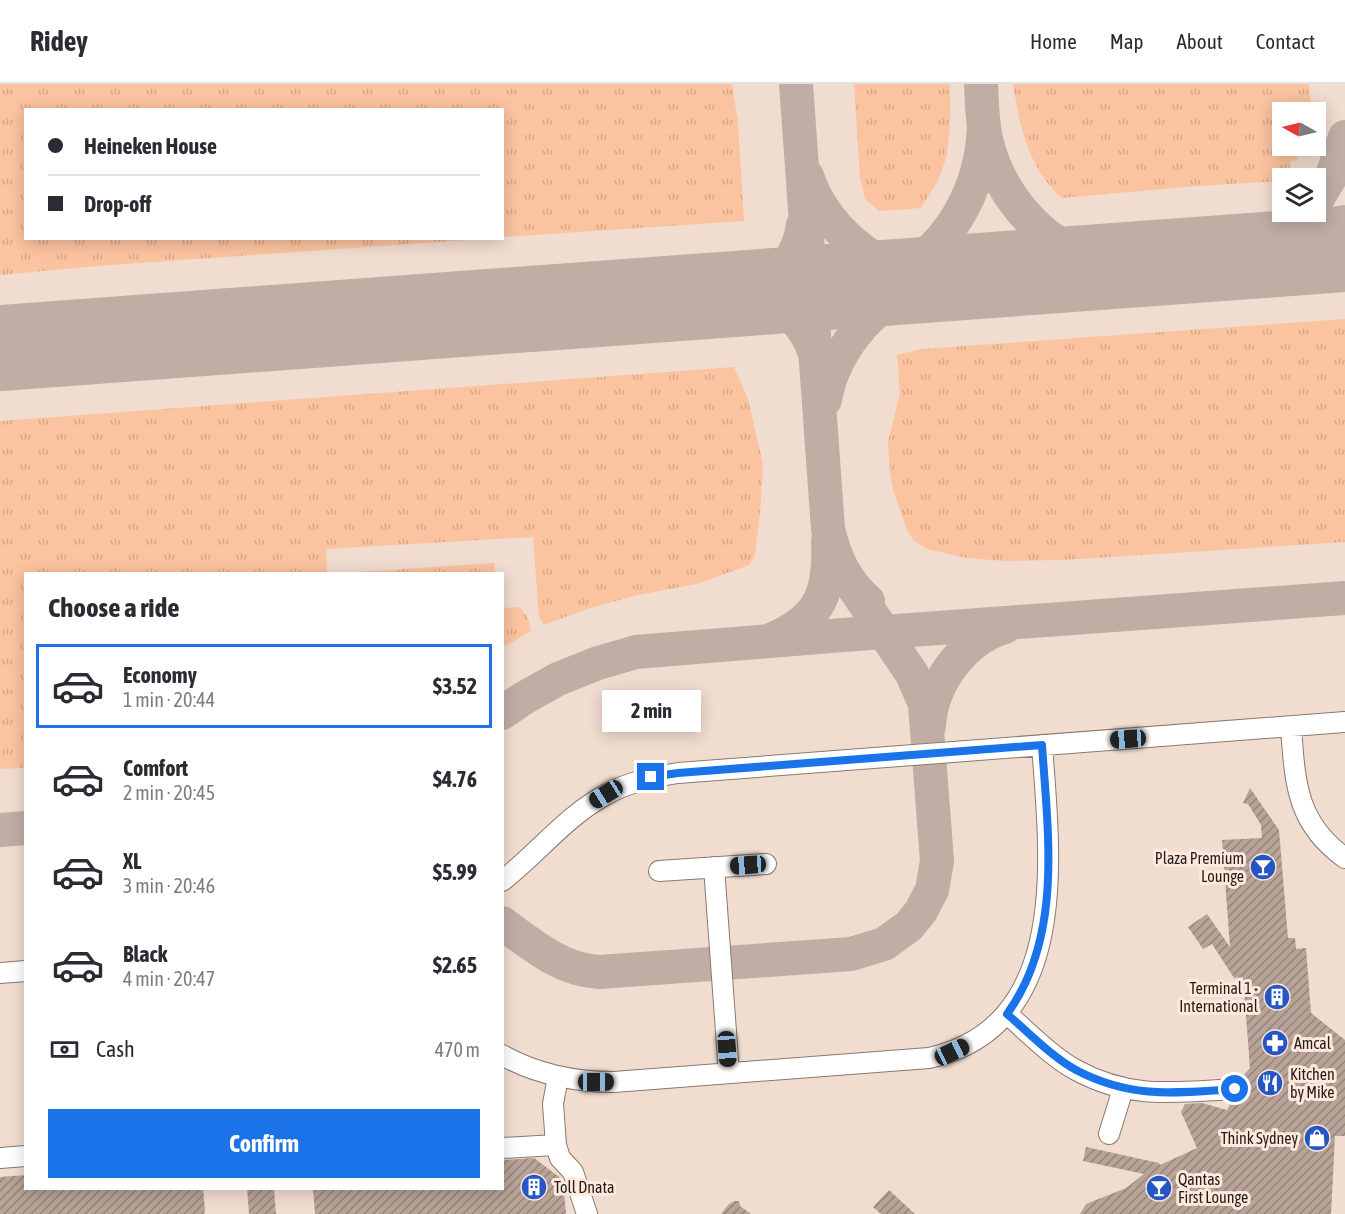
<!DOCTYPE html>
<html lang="en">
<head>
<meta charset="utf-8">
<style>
  :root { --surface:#fff; --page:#f7f7f7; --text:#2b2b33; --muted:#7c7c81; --line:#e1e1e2; --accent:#1a73e8 }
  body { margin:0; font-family:"Asap Condensed",sans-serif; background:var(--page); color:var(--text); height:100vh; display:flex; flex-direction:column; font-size:22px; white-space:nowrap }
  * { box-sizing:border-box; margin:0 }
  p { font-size:20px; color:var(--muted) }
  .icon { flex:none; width:33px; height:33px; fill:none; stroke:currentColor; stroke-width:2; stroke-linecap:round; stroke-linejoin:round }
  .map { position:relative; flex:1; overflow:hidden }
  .sheet { position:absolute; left:24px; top:488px; width:480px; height:618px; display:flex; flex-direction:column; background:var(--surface); border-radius:0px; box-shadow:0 3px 15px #0003 }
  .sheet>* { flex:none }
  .hud { position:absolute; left:24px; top:24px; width:480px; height:132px; border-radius:0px; box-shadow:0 3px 15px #0003; display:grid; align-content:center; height:132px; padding:0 24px; background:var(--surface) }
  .needle { width:39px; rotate:278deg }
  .buttons { position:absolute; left:1272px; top:18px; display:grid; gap:12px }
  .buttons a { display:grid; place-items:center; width:54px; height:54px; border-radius:0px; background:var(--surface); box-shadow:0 3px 15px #0003; font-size:30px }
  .end { position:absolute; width:27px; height:27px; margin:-14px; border:8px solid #1a73e8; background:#fff; box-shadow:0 0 0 3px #fff }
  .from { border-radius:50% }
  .bubble { position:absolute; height:42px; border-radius:0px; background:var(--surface); box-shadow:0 3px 15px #0003; font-size:20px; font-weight:700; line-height:42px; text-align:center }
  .car { position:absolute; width:18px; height:36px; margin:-18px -9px; border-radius:8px; box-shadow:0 0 4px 2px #0007; background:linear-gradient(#222 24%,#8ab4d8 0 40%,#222 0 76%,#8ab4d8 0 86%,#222 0) }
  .hud b { display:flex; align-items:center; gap:21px; height:57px; font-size:22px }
  .hud b+b { border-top:2px solid var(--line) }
  .hud i { width:15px; height:15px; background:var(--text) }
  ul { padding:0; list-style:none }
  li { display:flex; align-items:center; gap:18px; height:84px; margin:0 12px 9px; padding:0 12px; border:3px solid transparent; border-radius:0px }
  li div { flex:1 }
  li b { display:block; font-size:22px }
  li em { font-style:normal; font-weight:700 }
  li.current { border-color:var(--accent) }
  li>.icon { width:54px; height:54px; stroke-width:1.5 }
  h2 { padding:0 24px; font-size:27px; line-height:72px }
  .pay { display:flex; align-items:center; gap:15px; height:66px; padding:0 24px; font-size:22px }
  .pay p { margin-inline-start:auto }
  .primary-button { display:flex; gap:12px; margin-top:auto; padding:12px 24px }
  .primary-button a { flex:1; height:69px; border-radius:0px; background:var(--accent); color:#fff; font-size:24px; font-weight:700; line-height:69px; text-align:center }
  header { display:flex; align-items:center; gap:36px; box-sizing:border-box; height:84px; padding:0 30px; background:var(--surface); border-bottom:2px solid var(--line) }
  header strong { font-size:28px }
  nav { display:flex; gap:33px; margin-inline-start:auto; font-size:21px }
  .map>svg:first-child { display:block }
  .grass { fill:url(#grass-tufts) }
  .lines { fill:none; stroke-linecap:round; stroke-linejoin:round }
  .taxiway { stroke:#c0aea4; stroke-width:34 }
  .runway { stroke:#c0aea4; stroke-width:86 }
  .building { fill:url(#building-hatch) }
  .minor-casing { stroke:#8b786d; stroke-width:22 }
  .minor { stroke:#fff; stroke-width:20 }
  .route { stroke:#1a73e8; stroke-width:8 }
  .labels { text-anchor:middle; stroke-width:6; stroke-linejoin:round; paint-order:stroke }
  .poi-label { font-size:16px; fill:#241d18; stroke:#fee9dd; text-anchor:start }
</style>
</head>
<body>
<header>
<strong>Ridey</strong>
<nav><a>Home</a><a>Map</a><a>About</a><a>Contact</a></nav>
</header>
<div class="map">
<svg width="1345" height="1130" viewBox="0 0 1345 1130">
  <defs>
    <pattern id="grass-tufts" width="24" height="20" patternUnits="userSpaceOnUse" patternTransform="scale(1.5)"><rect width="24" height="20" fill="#fbc39f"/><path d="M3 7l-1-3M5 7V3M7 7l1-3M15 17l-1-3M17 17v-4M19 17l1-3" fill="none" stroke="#d7a788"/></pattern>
    <pattern id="building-hatch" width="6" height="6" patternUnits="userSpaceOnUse" patternTransform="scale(1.5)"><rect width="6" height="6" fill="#b7a397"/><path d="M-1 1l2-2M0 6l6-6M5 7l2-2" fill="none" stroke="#95847a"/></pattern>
  </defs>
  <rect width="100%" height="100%" fill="#f1dcd0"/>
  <!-- grass -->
  <path class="grass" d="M0 0H732L738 39 744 137 503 153 502 26H26V154L481 155 98 182 0 191Z
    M854 0H950C950 31 952 68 938 96 933 106 926 115 921 124L879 127 865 115 860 93Z
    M1013 0H1309L1311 28H1282V62H1299L1297 77H1291L1289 87H1285V94H1282V97L1197 102 1062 114C1028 84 1020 43 1013 0Z
    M1345 235V458L1063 476 1004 477 967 474 927 465 914 457 907 446 893 406 890 388 888 358 900 309 897 271 922 265Z
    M734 283 748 315 763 380 760 429 755 471 749 481 697 500 638 511 587 525 544 541 539 533 533 453 326 465 327 489H26L25 684 0 685V337Z
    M494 479 495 489H344Z
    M520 523 528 534 531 547 503 563V524Z"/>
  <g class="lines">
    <!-- taxiway -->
    <path class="taxiway" d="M796 0 828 445C835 474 845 497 868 517
      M981 0C982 20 982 40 987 59 1001 114 1046 167 1104 177
      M807 92C823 141 873 186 925 193 943 195 962 192 981 191
      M1316 117 1333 89 1345 53
      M1070 183C1163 176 1256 166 1345 138
      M804 205 811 203C835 201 861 202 884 194 948 172 982 105 984 41
      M710 210C722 209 736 210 748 207 779 199 799 171 803 141
      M730 212C770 209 800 229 814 267
      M0 263 12 262
      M825 316C834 263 880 209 933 198
      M773 555C822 534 830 507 828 457
      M502 629 524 614 558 595 598 579 636 568 843 551 1345 514
      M929 642C931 599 964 555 1005 543
      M0 746 26 744
      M502 839C532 861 561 886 599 888L851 870 884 860 909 842 921 827 932 806 937 777 925 620 912 590 852 501"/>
    <!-- runway -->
    <path class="runway" d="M0 264 1345 165"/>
  </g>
  <!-- building -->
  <path class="building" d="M1250 704 1279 746 1288 854H1295L1296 865 1306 864 1311 929 1345 956V1052H1335L1331 1130H1080L1086 1120 1126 1104 1144 1090 1083 1077 1086 1063 1159 1079 1160 1081 1197 1064 1181 1028 1185 1020 1202 1019 1227 1026 1232 1017 1241 1015 1246 1010 1247 1004 1241 994 1250 984 1243 893 1234 894 1212 860 1203 865 1188 843 1207 830 1230 863 1222 756 1262 754 1261 741 1248 720 1243 719Z
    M534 1074 563 1096 566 1130H315L313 1104H502V1076Z
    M26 1091V1104H203L205 1126 204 1130H0V1093Z
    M247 1104H274L276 1130H249Z
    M889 1106 915 1130H881L873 1123Z
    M734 1117H739L740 1122 751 1130H721L729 1120Z"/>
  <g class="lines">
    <defs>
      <path id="minor" d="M1291 643C1295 698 1296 739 1345 774
        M714 783 729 989
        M659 787 766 780
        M502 797C538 769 566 732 607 710 629 698 653 693 678 689L1345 638
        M0 889 26 887
        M1007 930C1028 948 1052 973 1076 986 1131 1016 1176 1008 1235 1005
        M502 971C538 991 574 998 614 998L929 974C1072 942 1050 772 1042 661
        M558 993 553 1020 556 1061 560 1074 573 1088 587 1130
        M1109 1050 1123 1005
        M502 1064 556 1061
        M0 1074 26 1072"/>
    </defs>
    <!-- minor casing -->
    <use href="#minor" class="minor-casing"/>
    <!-- minor -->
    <use href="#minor" class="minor"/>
  </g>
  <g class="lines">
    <!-- route -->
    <path class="route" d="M651 693 678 689 1042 661C1048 750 1063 853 1007 930 1028 948 1052 973 1076 986 1131 1015 1176 1009 1235 1005"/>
  </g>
  <!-- icons -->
  <defs>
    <symbol id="bar-disc" viewBox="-11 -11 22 22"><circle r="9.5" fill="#2656c4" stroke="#fee9dd"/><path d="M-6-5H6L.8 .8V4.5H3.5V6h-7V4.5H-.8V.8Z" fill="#fff"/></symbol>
    <symbol id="building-disc" viewBox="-11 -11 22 22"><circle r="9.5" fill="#2656c4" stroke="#fee9dd"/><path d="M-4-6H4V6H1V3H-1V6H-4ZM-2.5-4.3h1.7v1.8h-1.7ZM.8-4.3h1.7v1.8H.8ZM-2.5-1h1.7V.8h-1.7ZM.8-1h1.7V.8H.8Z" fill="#fff"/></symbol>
    <symbol id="pharmacy-disc" viewBox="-11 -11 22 22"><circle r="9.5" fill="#2656c4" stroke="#fee9dd"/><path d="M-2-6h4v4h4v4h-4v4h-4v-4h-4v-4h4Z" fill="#fff"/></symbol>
    <symbol id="restaurant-disc" viewBox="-11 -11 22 22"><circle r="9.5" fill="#2656c4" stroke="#fee9dd"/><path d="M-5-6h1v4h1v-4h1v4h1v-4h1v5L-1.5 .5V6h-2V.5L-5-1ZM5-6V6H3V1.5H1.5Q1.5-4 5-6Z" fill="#fff"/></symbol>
    <symbol id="shop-disc" viewBox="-11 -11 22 22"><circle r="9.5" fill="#2656c4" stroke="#fee9dd"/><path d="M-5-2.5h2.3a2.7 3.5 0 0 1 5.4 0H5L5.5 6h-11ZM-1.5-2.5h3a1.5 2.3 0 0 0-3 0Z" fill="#fff"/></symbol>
  </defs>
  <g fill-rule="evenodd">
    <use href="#bar-disc" x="1248" y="768" width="30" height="30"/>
    <use href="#building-disc" x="1262" y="898" width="30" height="30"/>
    <use href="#pharmacy-disc" x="1260" y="944" width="30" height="30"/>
    <use href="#restaurant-disc" x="1255" y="984" width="30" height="30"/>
    <use href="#shop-disc" x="1302" y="1039" width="30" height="30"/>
    <use href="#building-disc" x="519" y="1088" width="30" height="30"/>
    <use href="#bar-disc" x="1144" y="1089" width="30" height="30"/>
  </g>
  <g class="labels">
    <!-- poi labels -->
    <g class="poi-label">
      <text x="1244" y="780" text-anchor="end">Plaza Premium<tspan x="1244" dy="18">Lounge</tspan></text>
      <text x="1258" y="910" text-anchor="end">Terminal 1 -<tspan x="1258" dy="18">International</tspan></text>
      <text x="1294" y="965">Amcal</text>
      <text x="1290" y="996">Kitchen<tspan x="1290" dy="18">by Mike</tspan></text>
      <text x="1298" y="1060" text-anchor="end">Think Sydney</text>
      <text x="1178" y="1101">Qantas<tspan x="1178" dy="18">First Lounge</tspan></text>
      <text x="554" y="1109">Toll Dnata</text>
    </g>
  </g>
</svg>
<div class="buttons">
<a><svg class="needle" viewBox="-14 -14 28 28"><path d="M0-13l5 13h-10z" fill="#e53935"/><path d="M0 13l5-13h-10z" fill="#7c7c81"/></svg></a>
<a><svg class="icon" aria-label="layers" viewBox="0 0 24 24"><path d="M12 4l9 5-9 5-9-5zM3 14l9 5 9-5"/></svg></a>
</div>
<i class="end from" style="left:1235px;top:1005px"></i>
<i class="end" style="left:651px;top:693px"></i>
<div class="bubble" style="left:602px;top:606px;width:99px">2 min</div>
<i class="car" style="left:1128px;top:655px;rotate:266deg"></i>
<i class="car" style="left:606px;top:710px;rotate:238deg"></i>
<i class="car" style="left:748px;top:781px;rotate:266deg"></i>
<i class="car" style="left:727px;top:965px;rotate:176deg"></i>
<i class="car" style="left:952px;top:968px;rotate:65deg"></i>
<i class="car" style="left:596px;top:998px;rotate:90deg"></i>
<div class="hud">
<b><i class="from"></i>Heineken House</b>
<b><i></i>Drop-off</b>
</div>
<section class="sheet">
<h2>Choose a ride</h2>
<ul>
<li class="current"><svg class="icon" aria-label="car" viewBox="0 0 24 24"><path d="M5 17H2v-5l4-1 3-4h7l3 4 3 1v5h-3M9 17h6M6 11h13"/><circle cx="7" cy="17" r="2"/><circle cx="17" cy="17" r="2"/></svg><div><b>Economy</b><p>1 min · 20:44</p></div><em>$3.52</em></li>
<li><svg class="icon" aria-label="car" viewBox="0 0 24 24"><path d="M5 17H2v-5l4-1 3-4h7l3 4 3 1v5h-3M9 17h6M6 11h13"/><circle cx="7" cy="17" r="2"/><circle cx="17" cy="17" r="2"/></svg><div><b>Comfort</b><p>2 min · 20:45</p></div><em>$4.76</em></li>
<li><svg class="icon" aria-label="car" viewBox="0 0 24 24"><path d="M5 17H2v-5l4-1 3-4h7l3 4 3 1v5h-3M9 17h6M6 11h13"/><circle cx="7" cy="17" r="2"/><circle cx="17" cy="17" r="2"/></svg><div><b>XL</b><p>3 min · 20:46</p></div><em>$5.99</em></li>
<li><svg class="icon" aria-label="car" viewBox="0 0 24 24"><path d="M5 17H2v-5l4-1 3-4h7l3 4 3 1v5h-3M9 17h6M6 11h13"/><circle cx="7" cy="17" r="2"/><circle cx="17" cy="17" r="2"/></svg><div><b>Black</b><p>4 min · 20:47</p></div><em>$2.65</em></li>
</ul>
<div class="pay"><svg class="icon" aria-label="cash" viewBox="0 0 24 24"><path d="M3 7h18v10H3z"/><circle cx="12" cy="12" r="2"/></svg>Cash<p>470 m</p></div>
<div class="primary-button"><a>Confirm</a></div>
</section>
</div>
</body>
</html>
